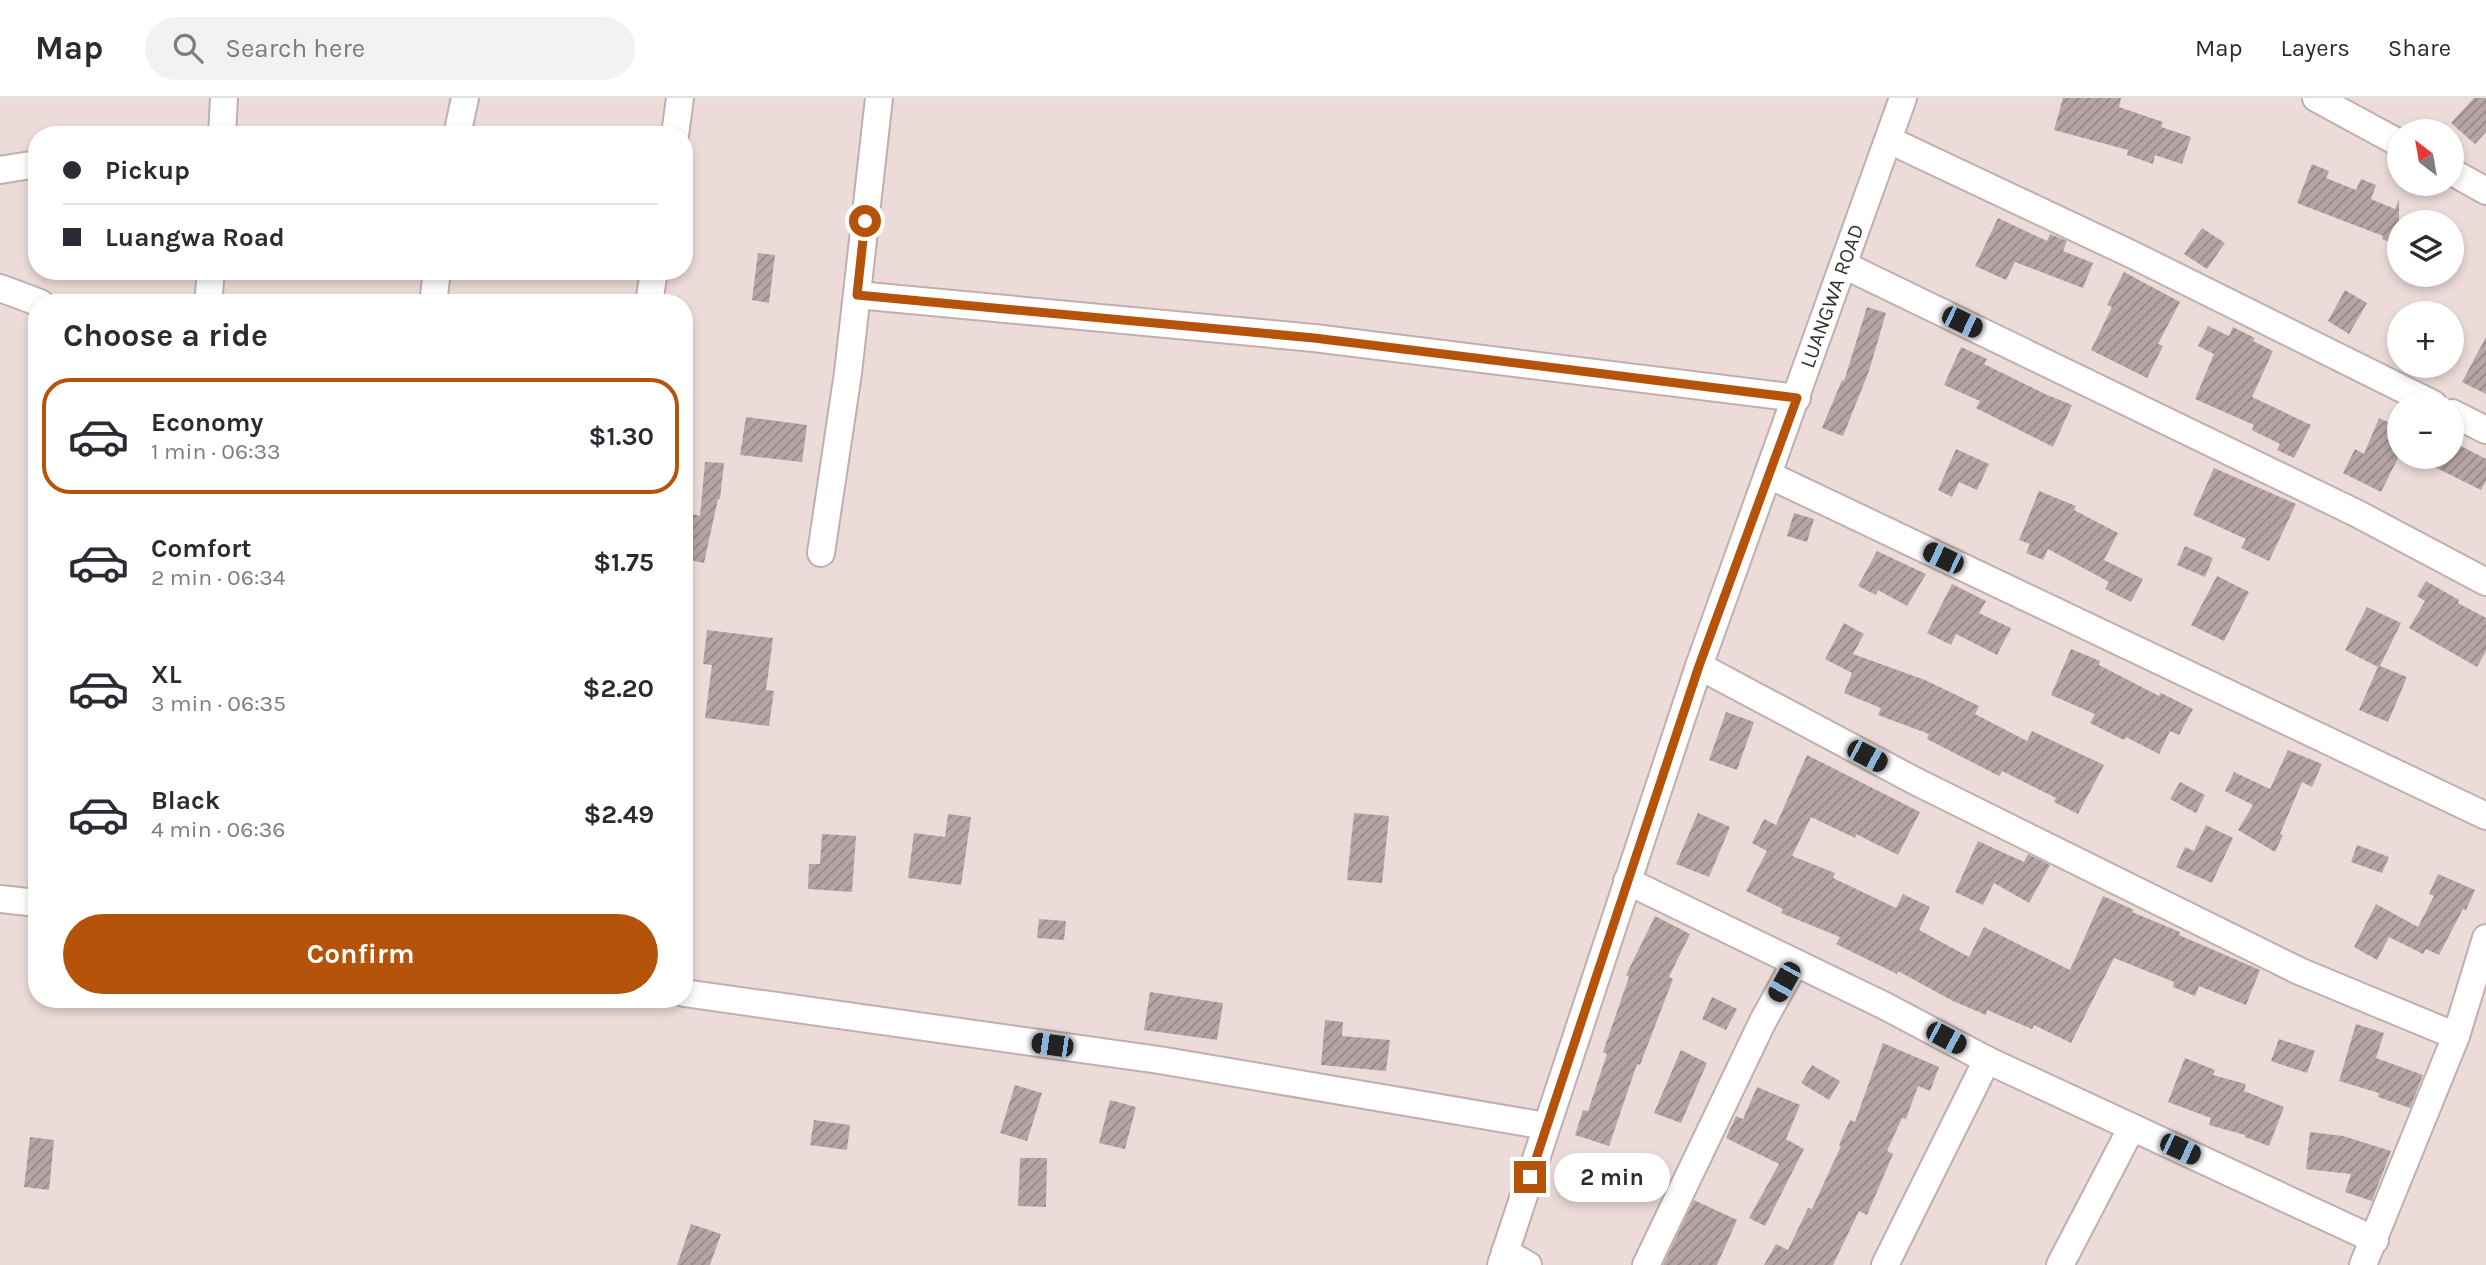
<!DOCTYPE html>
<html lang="en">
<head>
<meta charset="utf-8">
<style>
  :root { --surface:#fff; --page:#f2f2f3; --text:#2b2b33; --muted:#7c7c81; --line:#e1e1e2; --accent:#b45309 }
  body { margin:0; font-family:Karla,sans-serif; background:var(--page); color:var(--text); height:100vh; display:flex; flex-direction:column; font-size:26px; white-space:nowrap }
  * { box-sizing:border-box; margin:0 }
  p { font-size:23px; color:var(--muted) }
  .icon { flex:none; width:38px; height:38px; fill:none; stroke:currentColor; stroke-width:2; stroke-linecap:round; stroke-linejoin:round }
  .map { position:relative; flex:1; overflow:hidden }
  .sheet { position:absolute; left:28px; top:196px; width:665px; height:714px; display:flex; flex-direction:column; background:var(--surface); border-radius:28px; box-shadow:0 4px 10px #0003 }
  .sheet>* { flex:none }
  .top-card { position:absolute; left:28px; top:28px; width:665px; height:154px; border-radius:28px; box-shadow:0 4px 10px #0003; display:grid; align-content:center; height:154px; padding:0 35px; background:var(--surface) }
  .needle { width:46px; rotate:329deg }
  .controls { position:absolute; left:2387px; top:21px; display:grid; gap:14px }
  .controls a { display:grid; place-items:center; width:77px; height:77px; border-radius:50%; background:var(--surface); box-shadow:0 4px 10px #0003; font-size:35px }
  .end { position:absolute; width:32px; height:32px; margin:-16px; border:9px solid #b45309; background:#fff; box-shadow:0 0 0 4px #fff }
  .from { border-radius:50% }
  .bubble { position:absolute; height:49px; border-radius:24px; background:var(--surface); box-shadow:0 4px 10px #0003; font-size:23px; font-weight:700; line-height:49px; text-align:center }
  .car { position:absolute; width:21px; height:42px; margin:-21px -10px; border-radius:9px; box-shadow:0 0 5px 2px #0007; background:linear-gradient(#222 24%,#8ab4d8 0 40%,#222 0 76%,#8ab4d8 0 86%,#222 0) }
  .top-card b { display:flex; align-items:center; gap:24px; height:66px; font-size:26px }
  .top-card b+b { border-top:2px solid var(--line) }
  .top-card i { width:18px; height:18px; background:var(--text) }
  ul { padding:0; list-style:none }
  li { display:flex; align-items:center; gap:21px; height:116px; margin:0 14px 10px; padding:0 21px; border:4px solid transparent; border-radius:28px }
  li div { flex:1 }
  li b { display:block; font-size:26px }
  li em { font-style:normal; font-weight:700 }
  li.on { border-color:var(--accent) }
  li>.icon { width:63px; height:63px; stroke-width:1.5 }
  h2 { padding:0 35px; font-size:32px; line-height:84px }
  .action { display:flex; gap:14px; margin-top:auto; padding:14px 35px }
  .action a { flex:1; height:80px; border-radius:42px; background:var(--accent); color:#fff; font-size:28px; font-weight:700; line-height:80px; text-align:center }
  header { display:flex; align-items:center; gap:42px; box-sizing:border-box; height:98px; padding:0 35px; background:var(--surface); border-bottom:2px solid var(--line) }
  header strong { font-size:33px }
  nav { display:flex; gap:38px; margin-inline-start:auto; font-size:24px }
  .search { width:490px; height:63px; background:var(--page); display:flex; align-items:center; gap:18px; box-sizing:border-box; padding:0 24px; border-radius:38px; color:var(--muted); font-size:26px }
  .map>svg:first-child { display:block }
  .building { fill:url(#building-hatch) }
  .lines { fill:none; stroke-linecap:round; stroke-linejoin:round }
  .minor-casing { stroke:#c0afae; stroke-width:30 }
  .minor { stroke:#fff; stroke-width:26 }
  .route { stroke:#b45309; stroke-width:9 }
  .labels { text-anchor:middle; stroke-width:7; stroke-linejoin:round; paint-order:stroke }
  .street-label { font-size:21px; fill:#362f2f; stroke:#fae8e6 }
</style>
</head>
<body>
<header>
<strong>Map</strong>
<div class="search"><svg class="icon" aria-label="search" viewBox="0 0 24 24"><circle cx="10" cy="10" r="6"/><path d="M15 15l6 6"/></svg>Search here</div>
<nav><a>Map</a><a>Layers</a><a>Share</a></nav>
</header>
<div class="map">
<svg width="2486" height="1167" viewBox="0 0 2486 1167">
  <defs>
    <pattern id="building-hatch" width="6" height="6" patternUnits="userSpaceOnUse" patternTransform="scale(1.75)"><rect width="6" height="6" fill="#b6a5a4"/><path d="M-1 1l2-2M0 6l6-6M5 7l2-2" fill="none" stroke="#958786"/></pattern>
  </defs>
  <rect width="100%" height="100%" fill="#ecdbd9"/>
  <!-- building -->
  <path class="building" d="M2063 0H2121L2119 9 2163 24 2161 29 2191 39 2182 66 2155 57 2153 66 2127 57 2128 52 2054 32Z
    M2474 0H2486V34L2475 46 2451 25Z
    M2312 66 2329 73 2326 80 2356 92 2361 81 2376 87 2371 101 2395 111 2399 101V148L2382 141 2383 138 2297 105Z
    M1998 120 2047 143 2050 136 2067 143 2063 153 2093 165 2083 190 2015 164 2006 182 1975 168Z
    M2202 130 2225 145 2207 171 2184 156Z
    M758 155 775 157 769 205 752 202Z
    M2124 174 2180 204 2158 246 2163 248 2147 280 2091 252 2112 209 2107 207Z
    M2345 192 2367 205 2349 236 2328 223Z
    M1867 209 1886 215 1869 273 1843 338 1822 330 1842 282 1844 283Z
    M2208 228 2229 238 2233 229 2255 240 2253 243 2273 253 2252 299 2311 327 2294 360 2277 352 2280 346 2252 332 2254 327 2195 301 2214 256 2198 248Z
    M2486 239V296L2462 284Z
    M1961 249 1987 261 1984 266 2045 296 2072 307 2053 349 1976 310 1980 303 1944 287Z
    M746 319 807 327 802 364 740 357Z
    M2379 320 2399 329V358L2381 394 2343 375 2355 351 2364 356Z
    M2455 345 2486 361V383L2481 392 2414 359H2452Z
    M1956 351 1989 366 1977 392 1959 384 1952 399 1938 392Z
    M705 364 724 365 720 401H718L704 465 684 461V427L689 428 692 416 700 418Z
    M2214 370 2296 406 2269 463 2241 450 2246 441 2193 417Z
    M2039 393 2076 408 2074 412 2118 435 2104 462 2143 481 2131 504 2105 491 2109 484 2048 451 2043 462 2026 455 2030 446 2019 442Z
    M1794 415 1814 421 1807 444 1787 438Z
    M2185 448 2213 460 2205 479 2177 467Z
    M1877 453 1926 476 1907 508 1878 492 1876 497 1858 488Z
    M2217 478 2249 494 2224 543 2191 527Z
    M2426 483 2459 502 2458 505 2486 520V553L2477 569 2409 530 2425 503 2417 498Z
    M1952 486 1986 503 1979 515 2011 530 1997 557 1956 536 1951 547 1927 535Z
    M2367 509 2401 525 2380 568 2407 579 2388 624 2359 612 2378 569 2345 552Z
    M1844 525 1864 536 1853 556 1925 582 1979 608 1975 616 2027 643 2032 633 2104 667 2078 716 2054 704 2056 700 2002 673 1999 678 1927 641 1929 636 1878 617 1881 610 1844 595 1852 575 1825 561Z
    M707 532 773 540 766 592 774 593 769 628 705 620 712 567 703 566Z
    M2071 551 2100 563 2099 567 2159 598 2161 595 2193 611 2179 637 2170 633 2159 656 2126 639 2124 642 2090 625 2095 616 2051 597Z
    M1726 614 1754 624 1737 672 1709 662Z
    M2288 652 2322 666 2312 689 2302 684 2280 736 2283 737 2275 754 2238 732 2253 707 2225 693 2234 674 2270 691Z
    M1807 657 1920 714 1898 757 1856 736 1855 740 1811 719 1792 758 1835 775 1833 780 1896 810 1903 796 1930 809 1919 832 1969 859 1984 829 2070 872 2103 798 2134 812 2132 814 2180 834 2179 837 2260 872 2246 907 2199 888 2195 898 2173 889 2174 884 2114 860 2071 945 2034 927 2032 931 1987 912 1986 917 1951 902 1898 873 1897 876 1836 846 1840 839 1781 815 1783 811 1746 793 1767 753 1752 745 1764 721 1776 727Z
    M2180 684 2205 697 2196 715 2170 701Z
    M1354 715 1389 718 1382 785 1347 782Z
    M1698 715 1730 729 1709 779 1676 766Z
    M948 716 971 719 961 787 908 780 914 735 945 739Z
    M2206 727 2233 740 2212 785 2176 769 2185 749 2194 753Z
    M822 736 856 738 852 794 808 791 809 766H820Z
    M1978 743 2024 764 2028 756 2050 767 2029 805 1994 785 1983 807 1955 794Z
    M2357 747 2389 759 2382 775 2351 764Z
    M2438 776 2475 792 2466 812 2463 811 2439 857 2426 851 2423 856 2389 839 2377 862 2354 849 2376 806 2418 829 2434 798 2429 796Z
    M1655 818 1690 836 1669 879 1673 881 1640 967 1637 966 1609 1048 1575 1037 1583 1012 1588 1013 1607 956 1603 954 1629 879 1626 877Z
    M1039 821 1066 823 1064 842 1037 840Z
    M1150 894 1223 905 1217 942 1144 932Z
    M1712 899 1737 911 1726 932 1702 921Z
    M1325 922 1343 924 1342 938 1390 942 1386 973 1321 967Z
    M2356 926 2384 935 2376 960 2423 977 2410 1010 2378 999 2379 995 2339 983Z
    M2279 941 2315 953 2307 975 2271 963Z
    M1883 945 1939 969 1930 993 1918 988 1906 1021 1902 1020 1887 1053 1893 1056 1867 1117 1859 1113 1833 1167H1764L1776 1146 1788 1152 1808 1110 1812 1111 1841 1048 1839 1047 1850 1022 1855 1024Z
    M1681 952 1707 965 1681 1025 1654 1015Z
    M2185 960 2215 972 2213 977 2246 986 2244 993 2284 1009 2269 1048 2245 1039V1037L2209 1027 2211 1020 2168 1004Z
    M1812 967 1840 983 1829 1002 1801 985Z
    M1015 987 1042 995 1027 1043 1000 1035Z
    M1757 989 1800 1007 1786 1041 1804 1051 1765 1128 1749 1120 1779 1066 1726 1040 1736 1018 1743 1021Z
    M1110 1002 1136 1009 1125 1051 1099 1045Z
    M814 1022 850 1027 847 1052 810 1047Z
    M2310 1034 2343 1038 2391 1053 2372 1103 2345 1094 2351 1076 2306 1071Z
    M30 1039 54 1042 49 1092 24 1089Z
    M1020 1060H1047L1046 1109 1018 1108Z
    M1694 1102 1737 1122 1717 1167H1663Z
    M691 1126 721 1136 710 1167H677Z"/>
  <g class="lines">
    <defs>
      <g id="minor">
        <path d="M2316 0 2399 45"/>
        <path d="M222 37 224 0"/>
        <path d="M457 37 465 0"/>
        <path d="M675 37 680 0"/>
        <path d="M1889 42 2131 156 2433 306"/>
        <path d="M0 72 37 66"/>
        <path d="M2452 74 2486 93"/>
        <path d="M1844 167 2358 416 2486 484"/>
        <path d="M0 190 40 205"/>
        <path d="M857 197 1314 240 1797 300"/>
        <path d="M208 205 211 173"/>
        <path d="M433 205 437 173"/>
        <path d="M649 205 654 173"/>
        <path d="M2452 315 2486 332"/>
        <path d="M1769 377 2486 718"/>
        <path d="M821 455 848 275 879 0"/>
        <path d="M1699 568 1915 683 2299 873 2456 938"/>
        <path d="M1627 783 1885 908 1987 962 2375 1142"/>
        <path d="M0 801 37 805"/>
        <path d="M684 895 1159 962 1546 1028"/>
        <path d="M1505 1154 1528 1167"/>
        <path id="s1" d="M1501 1167 1699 568 1903 0"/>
        <path d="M1646 1167 1763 923 1795 865"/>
        <path d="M1885 1167 1987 962"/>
        <path d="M2060 1167 2132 1029"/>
        <path d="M2363 1167 2456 938 2486 840"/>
      </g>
    </defs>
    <!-- minor casing -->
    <use href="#minor" class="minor-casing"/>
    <!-- minor -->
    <use href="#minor" class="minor"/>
  </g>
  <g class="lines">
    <!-- route -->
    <path class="route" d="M865 123 857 197 1314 240 1797 300 1699 568 1530 1079"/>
  </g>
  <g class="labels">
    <!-- street labels -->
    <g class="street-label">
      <text dy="7" stroke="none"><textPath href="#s1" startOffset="1024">LUANGWA ROAD</textPath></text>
    </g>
  </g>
</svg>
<div class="controls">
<a><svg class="needle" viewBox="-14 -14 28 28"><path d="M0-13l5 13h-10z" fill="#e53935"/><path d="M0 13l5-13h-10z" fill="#7c7c81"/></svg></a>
<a><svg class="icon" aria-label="layers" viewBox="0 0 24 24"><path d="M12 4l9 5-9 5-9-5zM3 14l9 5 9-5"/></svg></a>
<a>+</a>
<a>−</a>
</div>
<i class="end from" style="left:865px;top:123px"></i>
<i class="end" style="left:1530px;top:1079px"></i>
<div class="bubble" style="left:1554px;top:1055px;width:116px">2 min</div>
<i class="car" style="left:1962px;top:224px;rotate:116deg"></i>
<i class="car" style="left:1943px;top:460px;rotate:296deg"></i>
<i class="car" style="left:1867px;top:658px;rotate:118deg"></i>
<i class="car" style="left:1784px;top:884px;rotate:209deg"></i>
<i class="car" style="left:1946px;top:940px;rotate:118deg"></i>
<i class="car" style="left:1052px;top:947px;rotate:278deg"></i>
<i class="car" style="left:2180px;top:1051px;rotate:115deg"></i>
<div class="top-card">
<b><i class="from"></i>Pickup</b>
<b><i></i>Luangwa Road</b>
</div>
<section class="sheet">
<h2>Choose a ride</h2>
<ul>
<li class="on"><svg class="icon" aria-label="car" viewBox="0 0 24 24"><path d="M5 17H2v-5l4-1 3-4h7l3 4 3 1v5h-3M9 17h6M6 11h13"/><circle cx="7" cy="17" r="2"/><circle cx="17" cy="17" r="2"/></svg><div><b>Economy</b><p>1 min · 06:33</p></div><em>$1.30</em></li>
<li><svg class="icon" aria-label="car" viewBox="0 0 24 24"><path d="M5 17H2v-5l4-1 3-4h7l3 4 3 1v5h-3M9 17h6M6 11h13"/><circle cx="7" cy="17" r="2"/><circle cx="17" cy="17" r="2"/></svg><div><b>Comfort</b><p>2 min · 06:34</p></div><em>$1.75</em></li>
<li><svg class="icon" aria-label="car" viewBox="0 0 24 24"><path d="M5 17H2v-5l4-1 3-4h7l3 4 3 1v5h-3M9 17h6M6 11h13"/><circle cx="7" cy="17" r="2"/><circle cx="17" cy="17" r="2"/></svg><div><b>XL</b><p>3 min · 06:35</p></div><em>$2.20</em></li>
<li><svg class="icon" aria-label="car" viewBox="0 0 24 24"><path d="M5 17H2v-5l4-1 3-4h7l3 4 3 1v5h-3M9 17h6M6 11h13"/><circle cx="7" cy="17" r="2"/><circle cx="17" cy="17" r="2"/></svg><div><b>Black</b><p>4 min · 06:36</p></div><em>$2.49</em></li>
</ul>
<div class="action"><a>Confirm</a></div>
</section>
</div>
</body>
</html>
